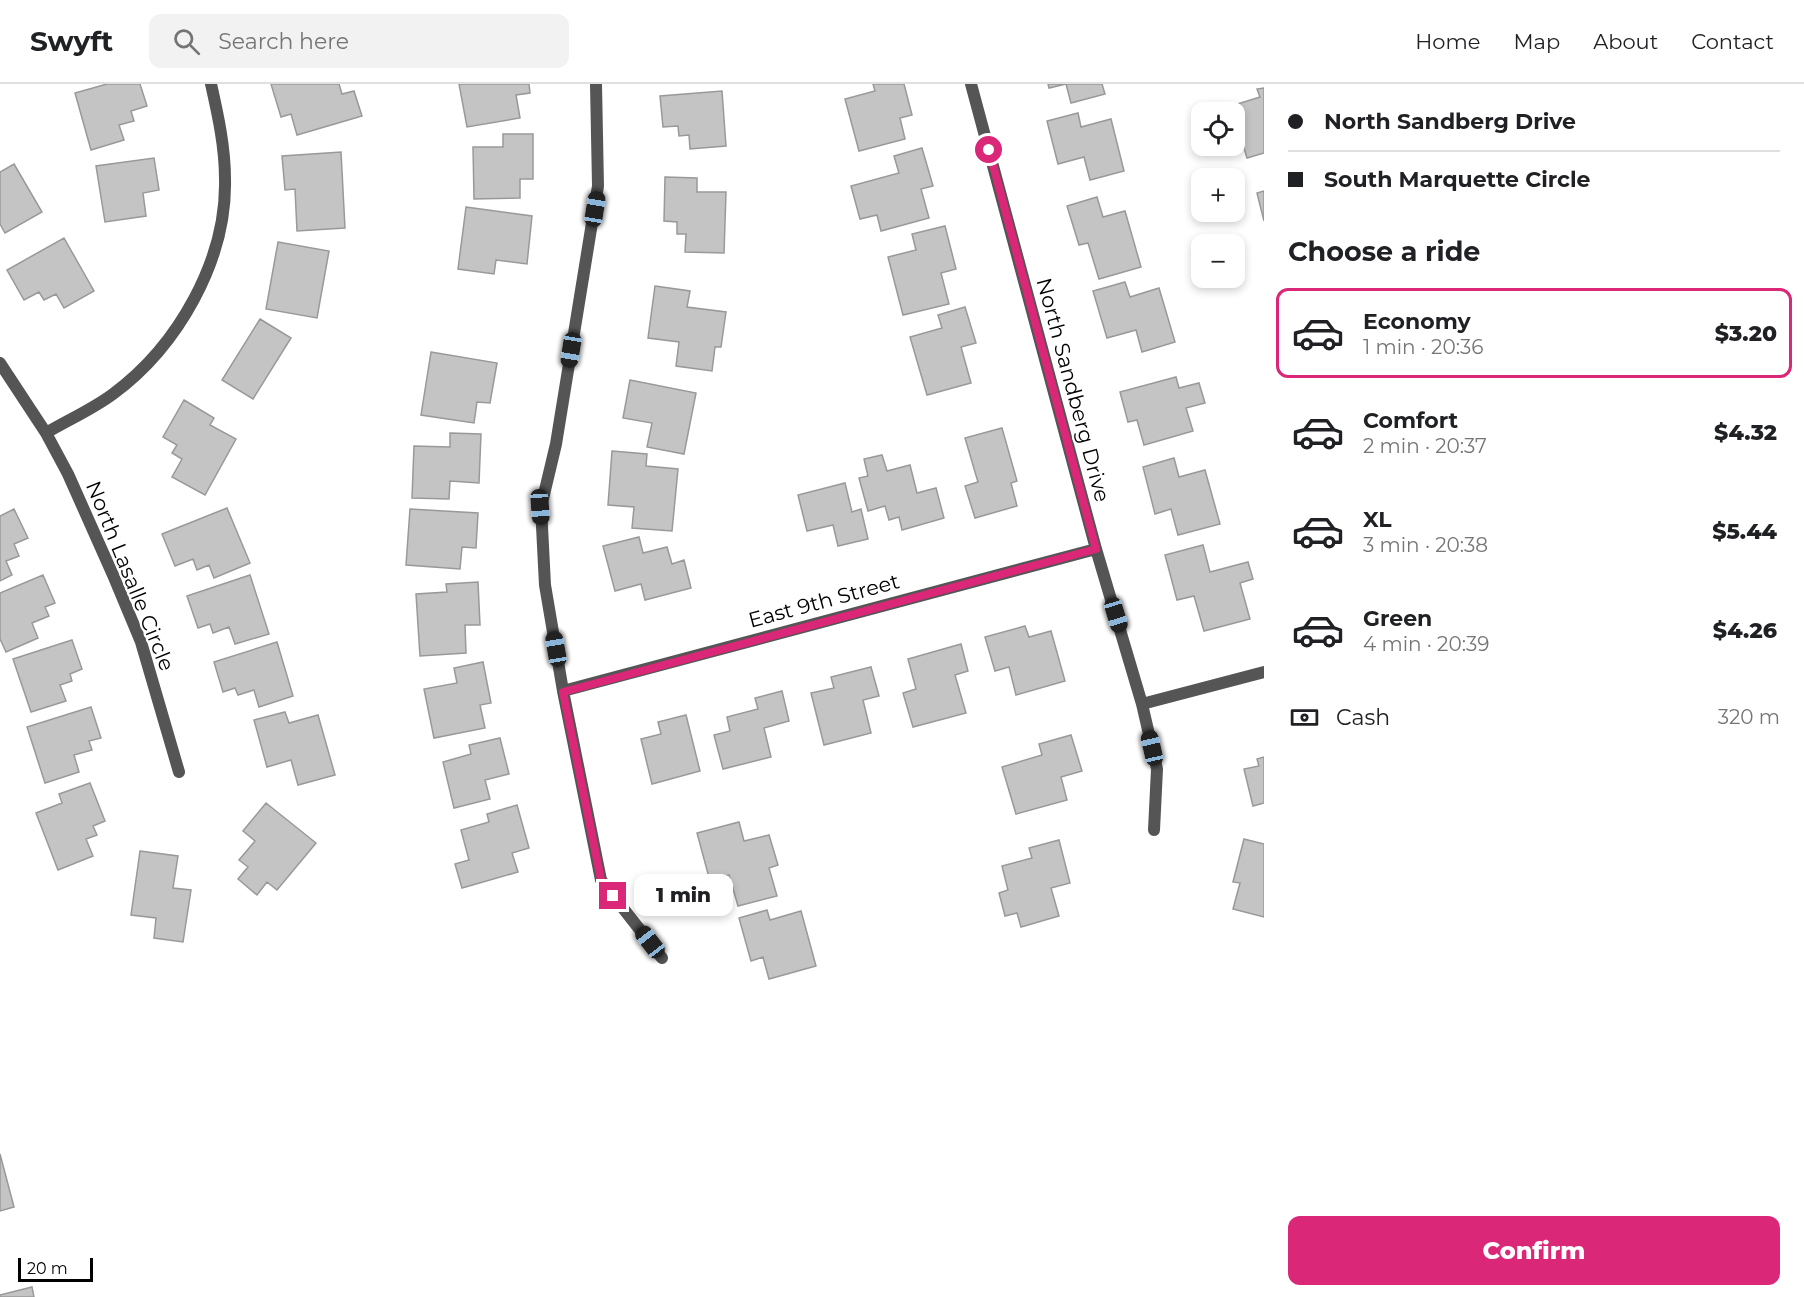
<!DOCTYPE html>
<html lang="en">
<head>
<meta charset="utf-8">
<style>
  :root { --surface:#fff; --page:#f2f2f2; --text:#202124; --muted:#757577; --line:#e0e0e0; --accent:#db2777 }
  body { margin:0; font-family:Montserrat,sans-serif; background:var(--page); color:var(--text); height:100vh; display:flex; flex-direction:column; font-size:22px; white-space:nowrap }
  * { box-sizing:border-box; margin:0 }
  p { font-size:20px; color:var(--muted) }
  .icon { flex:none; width:33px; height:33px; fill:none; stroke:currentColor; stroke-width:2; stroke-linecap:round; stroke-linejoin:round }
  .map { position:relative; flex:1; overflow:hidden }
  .details { display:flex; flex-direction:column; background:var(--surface); width:540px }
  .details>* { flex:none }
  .hud { display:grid; align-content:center; height:132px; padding:0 24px; background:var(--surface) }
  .tools { position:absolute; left:1191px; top:18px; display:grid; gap:12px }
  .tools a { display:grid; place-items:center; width:54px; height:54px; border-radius:12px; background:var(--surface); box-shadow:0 3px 9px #0003; font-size:30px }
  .scale { position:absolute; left:18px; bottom:15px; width:75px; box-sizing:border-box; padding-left:6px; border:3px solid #000; border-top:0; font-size:16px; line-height:21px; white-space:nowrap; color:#000; -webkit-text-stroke:4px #fff; paint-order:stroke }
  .end { position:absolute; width:27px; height:27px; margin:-14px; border:8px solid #db2777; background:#fff; box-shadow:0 0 0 3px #fff }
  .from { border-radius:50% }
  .bubble { position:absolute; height:42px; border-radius:12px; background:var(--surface); box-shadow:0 3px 9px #0003; font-size:20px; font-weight:800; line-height:42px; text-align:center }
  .car { position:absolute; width:18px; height:36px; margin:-18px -9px; border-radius:8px; box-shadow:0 0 4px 2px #0007; background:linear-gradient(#222 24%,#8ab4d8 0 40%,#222 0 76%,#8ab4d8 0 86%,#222 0) }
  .hud b { display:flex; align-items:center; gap:21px; height:57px; font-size:22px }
  .hud b+b { border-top:2px solid var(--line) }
  .hud i { width:15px; height:15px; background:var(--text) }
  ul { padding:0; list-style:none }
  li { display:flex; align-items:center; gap:18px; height:90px; margin:0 12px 9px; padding:0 12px; border:3px solid transparent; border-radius:12px }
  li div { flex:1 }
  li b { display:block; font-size:22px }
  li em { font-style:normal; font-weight:800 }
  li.current { border-color:var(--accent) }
  li>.icon { width:54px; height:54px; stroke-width:1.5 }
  h2 { padding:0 24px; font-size:27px; line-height:72px }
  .pay { display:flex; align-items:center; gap:15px; height:66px; padding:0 24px; font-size:22px }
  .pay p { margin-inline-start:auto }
  .action { display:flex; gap:12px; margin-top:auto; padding:12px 24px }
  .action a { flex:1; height:69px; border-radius:12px; background:var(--accent); color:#fff; font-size:24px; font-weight:800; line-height:69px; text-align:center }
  header { display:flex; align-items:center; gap:36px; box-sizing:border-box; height:84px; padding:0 30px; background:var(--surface); border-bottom:2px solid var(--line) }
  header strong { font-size:28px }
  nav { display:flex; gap:33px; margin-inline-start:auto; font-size:21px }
  .search { width:420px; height:54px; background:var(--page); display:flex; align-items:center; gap:15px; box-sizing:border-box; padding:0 21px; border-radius:12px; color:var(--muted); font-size:22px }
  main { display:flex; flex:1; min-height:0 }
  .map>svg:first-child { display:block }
  .building { fill:#c4c4c4; stroke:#999; stroke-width:1.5 }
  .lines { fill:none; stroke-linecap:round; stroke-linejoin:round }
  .minor { stroke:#555; stroke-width:12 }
  .route { stroke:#db2777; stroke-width:8 }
  .labels { text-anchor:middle; stroke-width:4.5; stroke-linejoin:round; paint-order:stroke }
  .street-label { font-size:21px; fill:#000; stroke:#fff }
</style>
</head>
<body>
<header>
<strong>Swyft</strong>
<div class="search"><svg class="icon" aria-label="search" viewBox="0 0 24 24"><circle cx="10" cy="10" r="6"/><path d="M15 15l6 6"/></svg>Search here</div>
<nav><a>Home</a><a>Map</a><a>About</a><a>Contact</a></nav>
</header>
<main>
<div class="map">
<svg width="1264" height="1213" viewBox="0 0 1264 1213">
  <rect width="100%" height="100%" fill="#fff"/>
  <!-- building -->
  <path class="building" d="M107 0H140L147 22 131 27 134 37 119 41 124 56 91 66 75 9Z
    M271 0H339L342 10 354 7 362 32 297 51 291 30 281 33Z
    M459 0H529L530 9 516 11 520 34 467 43Z
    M873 0H904L912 31 900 34 905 55 859 67 845 15 875 7Z
    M1048 0H1102L1105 10 1071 19 1066 0 1049 4Z
    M1264 4V69L1247 74 1231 22 1260 13 1257 5Z
    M722 7 726 62 690 65 689 51 679 52 678 42 663 43 660 12Z
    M1078 29 1081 43 1111 35 1124 87 1090 96 1084 73 1058 80 1047 37Z
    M503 50H533V95H520V114L474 115 473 63H503Z
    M922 64 933 102 921 105 929 134 881 147 877 131 860 135 851 102 899 89 894 72Z
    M341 68 345 144 297 147 295 105 285 106 282 72Z
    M154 74 159 106 143 109 146 132 105 138 96 82Z
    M14 80 42 128 5 149 0 140V88Z
    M665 93 697 94V108H726L724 169 685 168 686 150H677V138L664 137Z
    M1264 107V137L1257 109Z
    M1097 113 1103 133 1125 127 1141 183 1099 195 1088 159 1079 161 1067 122Z
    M466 123 532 132 527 180 496 176 494 190 458 185Z
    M945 142 956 185 941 189 949 220 903 231 888 173 916 166 912 150Z
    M64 154 94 207 64 224 56 210 44 216 39 208 24 216 7 186Z
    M278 158 329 167 317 234 266 225Z
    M1125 198 1130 213 1159 204 1175 258 1142 268 1136 246 1107 254 1093 207Z
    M655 202 690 207 687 223 726 228 721 263H715L712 287 676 282 679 258 648 254Z
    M965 223 976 259 961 263 971 299 927 311 910 253 942 244 938 231Z
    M260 235 291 254 253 315 222 296Z
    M431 268 497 279 490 319 477 318 474 339 421 331Z
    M1176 293 1179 304 1199 299 1205 319 1186 324 1193 347 1144 361 1137 336 1128 338 1120 308Z
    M630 296 696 309 684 370 647 363 652 339 623 334Z
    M184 316 214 334 210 341 236 355 205 411 172 393 182 375 172 369 177 361 163 353Z
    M1002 344 1017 397 1011 399 1017 422 975 434 965 402 978 398 965 354Z
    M450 349 481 350 479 399 450 397 449 415 412 414 414 362 450 363Z
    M612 367 647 370 646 382 678 385 672 447 632 444 634 423 608 421Z
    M882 371 887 387 910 381 917 409 936 404 944 434 902 446 899 433 889 436 885 422 868 427 859 394 868 392 864 375Z
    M1174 374 1179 393 1205 386 1220 440 1178 451 1171 425 1155 430 1143 383Z
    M845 399 852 428 861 425 868 455 838 462 833 441 807 447 798 411Z
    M227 424 250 479 214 494 209 481 197 486 193 475 175 482 162 450Z
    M14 425 28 454 14 460 19 472 6 477 12 491 0 497V432Z
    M410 425 478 429 476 464 462 463 460 485 406 481Z
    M639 453 643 469 667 463 672 480 684 476 691 504 645 516 641 500 615 507 603 462Z
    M1203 461 1210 488 1248 478 1253 495 1240 499 1250 535 1204 547 1194 512 1177 516 1165 471Z
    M43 491 55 519 45 523 49 532 32 539 38 554 6 568 0 555V509Z
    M250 491 269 550 235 560 229 543 213 549 210 540 198 544 187 512Z
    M478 498 480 541H465L466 569 420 572 416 510 447 508 446 500Z
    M1025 542 1029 553 1051 547 1065 597 1016 611 1009 583 995 587 985 553Z
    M72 556 82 585 70 590 72 597 60 601 66 617 31 628 13 575Z
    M277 558 293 612 259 623 254 606 238 611 235 604 223 608 214 578Z
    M961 560 968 587 955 591 966 629 913 643 903 609 916 605 908 575Z
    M483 578 491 619 480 621 485 644 434 654 424 605 457 599 454 584Z
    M871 583 879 612 863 616 871 649 824 661 811 609 834 604 831 593Z
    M782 607 789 637 764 644 771 673 723 685 714 651 730 647 727 633 758 625 755 614Z
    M91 623 101 654 89 657 92 666 74 671 79 688 45 699 27 643Z
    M285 628 289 639 318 631 335 691 298 701 291 676 267 683 254 636Z
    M686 631 700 687 652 700 641 655 661 650 658 638Z
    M1071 651 1082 687 1061 693 1067 716 1016 730 1002 683 1042 671 1039 660Z
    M500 654 509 690 485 696 490 715 454 724 443 678 471 670 469 661Z
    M1264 673V719L1253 722 1244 685 1259 682 1257 675Z
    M90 699 105 737 93 742 97 751 86 755 93 772 58 786 36 729 62 719 59 710Z
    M266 719 316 759 277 806 267 798 257 811 238 795 248 783 239 776 255 757 243 747Z
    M517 721 529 764 512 769 518 788 462 804 455 780 469 776 461 746 489 738 487 730Z
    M739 738 744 757 769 751 778 781 769 784 777 812 738 822 729 791 710 797 697 749Z
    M1244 755 1264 760V833L1233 825 1240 799 1233 798Z
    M1059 756 1070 799 1051 804 1059 832 1021 843 1017 829 1005 832 999 809 1008 806 1002 782 1032 774 1029 764Z
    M140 767 178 772 173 804 191 806 183 858 154 854 156 834 131 831Z
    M767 826 770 836 801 827 816 882 769 895 763 873 751 877 739 834Z
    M0 1070 14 1123 0 1127Z
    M32 1203 34 1213H0V1211Z"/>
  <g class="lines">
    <!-- minor -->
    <path class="minor" d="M596 0 598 102 556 360 541 423 545 501 563 607 601 796 662 874
      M971 0 1096 465 1142 620 1157 685 1154 746
      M0 279 46 349 68 390 113 491 141 558 179 688
      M46 349C68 336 93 325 113 310 178 262 227 176 225 95 225 63 218 31 211 0
      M563 607 1096 465
      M1142 620 1264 588"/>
  </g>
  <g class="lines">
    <!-- route -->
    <path class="route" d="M613 812 601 796 563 608 1096 465 989 66"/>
  </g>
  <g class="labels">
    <!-- street labels -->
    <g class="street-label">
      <text transform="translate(1073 306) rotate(75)" y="7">North Sandberg Drive</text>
      <text transform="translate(130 492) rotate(68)" y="7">North Lasalle Circle</text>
      <text transform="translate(824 517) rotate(-15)" y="7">East 9th Street</text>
    </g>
  </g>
</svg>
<div class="tools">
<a><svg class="icon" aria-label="locate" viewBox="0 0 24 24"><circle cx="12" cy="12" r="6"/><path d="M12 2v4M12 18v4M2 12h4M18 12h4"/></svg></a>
<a>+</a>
<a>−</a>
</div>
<div class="scale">20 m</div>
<i class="end from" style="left:989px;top:66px"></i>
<i class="end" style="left:613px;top:812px"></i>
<div class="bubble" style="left:634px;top:790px;width:99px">1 min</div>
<i class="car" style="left:595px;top:125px;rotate:9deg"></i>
<i class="car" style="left:571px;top:266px;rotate:189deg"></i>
<i class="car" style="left:540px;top:423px;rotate:176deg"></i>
<i class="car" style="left:1116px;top:531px;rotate:163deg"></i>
<i class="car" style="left:556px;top:565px;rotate:350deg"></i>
<i class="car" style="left:1152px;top:664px;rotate:347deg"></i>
<i class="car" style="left:650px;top:858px;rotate:322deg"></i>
</div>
<section class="details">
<div class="hud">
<b><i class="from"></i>North Sandberg Drive</b>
<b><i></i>South Marquette Circle</b>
</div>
<h2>Choose a ride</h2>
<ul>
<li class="current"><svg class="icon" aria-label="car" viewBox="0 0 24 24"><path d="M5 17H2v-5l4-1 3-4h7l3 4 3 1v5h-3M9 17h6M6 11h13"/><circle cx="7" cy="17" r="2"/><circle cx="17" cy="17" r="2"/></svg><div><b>Economy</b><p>1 min · 20:36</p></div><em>$3.20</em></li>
<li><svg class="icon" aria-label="car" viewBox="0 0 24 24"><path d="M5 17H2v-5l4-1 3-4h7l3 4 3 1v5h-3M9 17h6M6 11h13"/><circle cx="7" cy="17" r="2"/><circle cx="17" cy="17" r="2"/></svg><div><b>Comfort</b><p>2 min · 20:37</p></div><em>$4.32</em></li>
<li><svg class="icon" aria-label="car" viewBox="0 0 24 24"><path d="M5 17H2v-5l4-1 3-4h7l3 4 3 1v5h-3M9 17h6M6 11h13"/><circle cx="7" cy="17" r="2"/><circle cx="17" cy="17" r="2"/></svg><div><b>XL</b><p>3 min · 20:38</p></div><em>$5.44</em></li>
<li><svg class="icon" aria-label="car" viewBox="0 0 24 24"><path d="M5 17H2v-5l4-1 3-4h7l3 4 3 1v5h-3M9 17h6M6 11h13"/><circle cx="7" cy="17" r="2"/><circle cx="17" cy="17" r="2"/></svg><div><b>Green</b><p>4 min · 20:39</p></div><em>$4.26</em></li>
</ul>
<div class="pay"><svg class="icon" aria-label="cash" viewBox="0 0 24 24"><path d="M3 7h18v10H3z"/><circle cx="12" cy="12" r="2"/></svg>Cash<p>320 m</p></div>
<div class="action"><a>Confirm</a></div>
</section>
</main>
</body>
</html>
